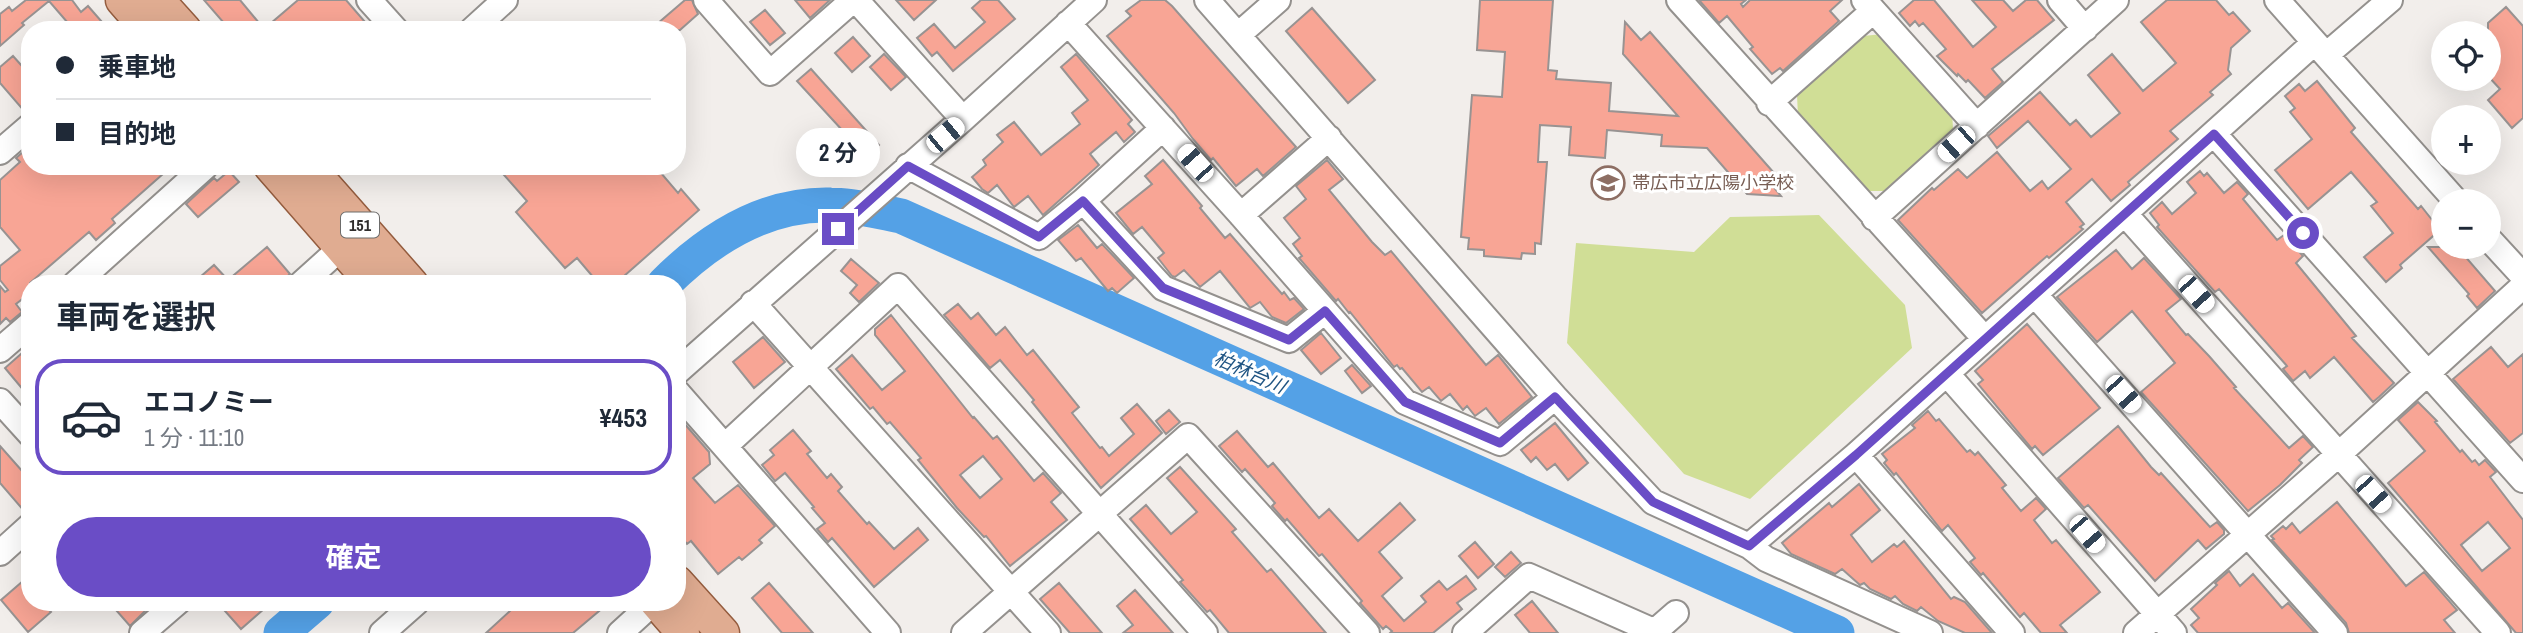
<!DOCTYPE html>
<html lang="ja">
<head>
<meta charset="utf-8">
<style>
  :root { --surface:#fff; --page:#f6f6f7; --text:#1f2937; --muted:#747a83; --line:#e0e1e3; --accent:#6a4dc6 }
  body { margin:0; font-family:"Archivo Narrow","Noto Sans JP",sans-serif; background:var(--page); color:var(--text); height:100vh; display:flex; flex-direction:column; font-size:26px; white-space:nowrap }
  * { box-sizing:border-box; margin:0 }
  p { font-size:23px; color:var(--muted) }
  .icon { flex:none; width:38px; height:38px; fill:none; stroke:currentColor; stroke-width:2; stroke-linecap:round; stroke-linejoin:round }
  .map { position:relative; flex:1; overflow:hidden }
  .sheet { position:absolute; left:21px; top:275px; width:665px; height:336px; display:flex; flex-direction:column; background:var(--surface); border-radius:28px; box-shadow:0 7px 28px #0002 }
  .sheet>* { flex:none }
  .banner { position:absolute; left:21px; top:21px; width:665px; height:154px; border-radius:28px; box-shadow:0 7px 28px #0002; display:grid; align-content:center; height:154px; padding:0 35px; background:var(--surface) }
  .buttons { position:absolute; left:2431px; top:21px; display:grid; gap:14px }
  .buttons a { display:grid; place-items:center; width:70px; height:70px; border-radius:50%; background:var(--surface); box-shadow:0 7px 28px #0002; font-size:35px }
  .end { position:absolute; width:32px; height:32px; margin:-16px; border:9px solid #6a4dc6; background:#fff; box-shadow:0 0 0 4px #fff }
  .from { border-radius:50% }
  .bubble { position:absolute; height:49px; border-radius:24px; background:var(--surface); box-shadow:0 7px 28px #0002; font-size:23px; font-weight:700; line-height:49px; text-align:center }
  .car { position:absolute; width:21px; height:42px; margin:-21px -10px; border-radius:9px; box-shadow:0 0 5px 2px #0007; background:linear-gradient(#fff 24%,#345 0 40%,#fff 0 76%,#345 0 86%,#fff 0) }
  .banner b { display:flex; align-items:center; gap:24px; height:66px; font-size:26px }
  .banner b+b { border-top:2px solid var(--line) }
  .banner i { width:18px; height:18px; background:var(--text) }
  ul { padding:0; list-style:none }
  li { display:flex; align-items:center; gap:21px; height:116px; margin:0 14px 10px; padding:0 21px; border:4px solid transparent; border-radius:28px }
  li div { flex:1 }
  li b { display:block; font-size:26px }
  li em { font-style:normal; font-weight:700 }
  li.selected { border-color:var(--accent) }
  li>.icon { width:63px; height:63px; stroke-width:1.5 }
  h2 { padding:0 35px; font-size:32px; line-height:84px }
  .action { display:flex; gap:14px; margin-top:auto; padding:14px 35px }
  .action a { flex:1; height:80px; border-radius:42px; background:var(--accent); color:#fff; font-size:28px; font-weight:700; line-height:80px; text-align:center }
  .map>svg:first-child { display:block }
  .green { fill:#d0de96 }
  .lines { fill:none; stroke-linecap:round; stroke-linejoin:round }
  .river { stroke:#54a1e6; stroke-width:35 }
  .building { fill:#f8a595; stroke:#989392; stroke-width:2; fill-rule:evenodd }
  .minor-casing { stroke:#94918e; stroke-width:28 }
  .major-casing { stroke:#945c3e; stroke-width:35 }
  .minor { stroke:#fff; stroke-width:24 }
  .major { stroke:#e0ac91; stroke-width:32 }
  .route { stroke:#6a4dc6; stroke-width:9 }
  .labels { text-anchor:middle; stroke-width:6; stroke-linejoin:round; paint-order:stroke }
  .shield { fill:#fff; stroke:#6d6c6b; stroke-width:2 }
  .shield-label { font-size:16px; font-weight:bold; fill:#2f2d2c }
  .education-label { font-size:18px; fill:#785e54; stroke:#fff; text-anchor:start }
  .water-label { font-size:19px; font-style:italic; fill:#1f5483; stroke:#fff }
</style>
</head>
<body>
<div class="map">
<svg width="2523" height="633" viewBox="0 0 2523 633">
  <rect width="100%" height="100%" fill="#f2eeeb"/>
  <!-- green -->
  <path class="green" d="M1883 34 1952 109 1953 130 1886 191H1868L1798 116 1797 95 1863 36Z
    M1819 215 1905 305 1912 348 1750 499 1684 474 1567 343 1576 243 1694 252 1730 217Z"/>
  <g class="lines">
    <!-- river -->
    <path class="river" d="M664 284C709 239 765 203 831 205 854 205 878 212 901 216L1837 633
      M281 633 317 602"/>
  </g>
  <!-- building -->
  <path class="building" d="M26 0H72L81 12 88 6 109 30H61L68 23 49 1 22 23 24 25 0 46V14L9 7 12 11Z
    M204 0H240L264 29 298 0H346L372 30H230Z
    M685 0H692L698 14 680 30H650Z
    M795 0H830L810 18Z
    M896 0H936L914 20Z
    M981 0H998L1015 19 953 71 937 52 932 56 917 38 934 24 955 48 985 22 972 8Z
    M1141 0H1165L1172 6 1296 147 1263 176 1257 169 1236 186 1213 158 1211 160 1193 139 1174 113 1107 36 1131 16 1126 11Z
    M1480 0H1553L1548 70 1557 71 1556 79 1611 83 1609 111 1678 116 1623 54 1625 22 1641 40 1650 32 1774 173 1767 179 1781 196 1747 194 1707 148 1661 146 1662 135 1607 130 1605 158 1569 155 1571 127 1540 125 1538 162H1547L1541 244 1535 243V254L1522 253 1521 259 1484 256V250L1468 249 1469 238 1461 237 1472 95 1502 97 1505 52 1477 50Z
    M1699 0H1746L1741 4 1743 7 1750 0H1842L1830 11 1839 21 1783 71 1780 68 1772 74 1750 49 1753 47 1727 16 1719 23Z
    M1914 0H1934L1973 47 1996 27 1972 0H2003L2013 11 2026 0H2037L2054 20 1992 69 2003 82 1985 98 1968 80 1966 82 1958 74 1957 76 1937 56 1946 49 1923 23 1919 26 1915 21 1910 26 1899 13Z
    M2167 0H2216L2229 15 2233 12 2250 31 2231 48 2228 70 2231 74 2210 92 2213 95 2170 131 2178 139 2128 182 2130 185 2111 201 2092 179 2066 202 2084 224 2080 227 2083 229 2049 258 2047 256 1982 313 1898 220 1932 188 1934 190 1958 169 1967 178 1997 152 2030 191 2042 181 2048 189 2071 169 2028 121 1997 148 1988 136 2040 92 2070 125 2076 120 2091 137 2120 113 2088 75 2112 54 2143 91 2176 63 2141 22Z
    M2506 7 2523 26V118L2512 128 2488 100 2500 89 2488 76V23Z
    M1312 8 1375 80 1348 103 1286 31Z
    M765 10 785 33 770 45 750 22Z
    M853 37 870 56 852 72 835 53Z
    M884 54 906 77 891 90 870 67Z
    M1076 54 1132 120 1128 124 1135 132 1124 142 1116 132 1090 154 1099 165 1043 215 1028 196 1014 207 997 185 988 193 982 189 972 177 986 165 983 160 1003 142 997 135 1014 122 1041 155 1080 124 1072 113 1088 100 1061 67Z
    M13 56 30 75V111L25 112 0 83V67Z
    M811 69 879 145 866 156 797 81Z
    M2317 81 2355 128 2351 132 2418 209 2421 206 2440 230 2400 265 2402 268 2386 282 2364 257 2393 233 2371 206 2377 202 2351 172 2308 209 2275 170 2312 139 2290 112 2295 108 2285 96 2299 84 2305 91Z
    M30 146V166H172L112 219 115 223 96 240 89 232 30 283V293L16 304 22 312 10 322 6 318 0 324V286L5 292 8 290 0 280V266L20 250 0 227V180L20 162 16 158Z
    M1163 160 1202 206 1200 208 1225 238 1230 234 1282 294 1284 292 1290 300 1294 298 1304 309 1286 323 1272 317 1260 302 1250 308 1220 271 1200 287 1184 270 1175 277 1172 276 1158 258 1164 253 1142 227 1133 234 1116 213 1152 184 1145 176Z
    M1327 160 1343 179 1329 190 1372 242 1385 255 1391 251 1486 365 1498 355 1532 397 1499 424 1486 408 1475 416 1467 406 1463 410 1450 394 1441 401 1429 387 1422 392 1402 368 1400 369 1397 365 1394 367 1350 312 1349 313 1338 299 1336 301 1299 258 1302 256 1293 244 1300 238 1284 218 1306 199 1296 186Z
    M496 166H655L678 193 681 189 699 210 615 284H599L577 258 565 268 516 212 527 201Z
    M229 171 239 182 198 217 186 204 214 178 217 181Z
    M2200 171 2204 176 2207 173 2224 193 2237 182 2248 194 2243 199 2277 240 2284 235 2303 256 2296 263 2356 336 2352 338 2394 383 2379 397 2373 402 2334 357 2310 378 2305 371 2293 381 2283 369 2287 366 2219 289 2215 292 2157 227 2159 225 2150 213 2162 202 2172 214 2196 193 2187 182Z
    M1078 225 1097 248 1102 244 1134 278 1117 293 1112 288 1108 291 1081 258 1076 261 1058 240Z
    M267 247 290 274 279 284H192L214 265 228 280Z
    M2428 247H2457L2495 291 2477 308 2467 296 2469 294Z
    M2116 250 2132 269 2144 258 2181 299 2166 311 2186 335 2188 334 2209 356 2236 387 2234 388 2289 448 2303 436 2313 447 2299 460 2302 463 2280 485 2248 511 2141 392 2175 363 2132 311 2097 342 2057 297Z
    M851 259 879 283 859 302 850 293 857 285 841 271Z
    M958 304 971 319 978 313 996 335 1005 327 1027 355 1033 350 1079 407 1072 413 1100 448 1102 447 1109 456 1134 434 1121 418 1137 404 1162 433 1101 488 1032 402 1034 400 1000 360 990 368 944 315Z
    M891 315 973 418 974 417 993 439 997 436 1034 481 1043 473 1061 493 1051 502 1067 520 1010 566 986 536 984 537 957 508 918 460 921 458 890 422 887 424 873 407 870 409 836 369 852 355 882 390 905 371 875 335V329ZM983 456 1002 479 980 498 960 475Z
    M2027 324 2100 408 2043 455 2035 446 2032 449 1978 384 1983 380 1975 371Z
    M1321 333 1341 358 1321 374 1301 350Z
    M763 337 785 362 754 388 733 362Z
    M30 346V398L5 368Z
    M2491 347 2508 367 2523 354V433L2510 443 2453 379Z
    M1352 365 1371 386 1362 393 1345 371Z
    M2418 402 2437 421 2435 422 2460 452 2462 450 2472 462 2475 460 2479 465 2485 460 2496 472 2490 477 2523 520V633H2516L2388 483 2425 451 2398 420ZM2488 522 2510 548 2482 571 2461 545Z
    M1169 410 1180 422 1166 434 1156 421Z
    M1928 411 1936 421 1939 419 1967 452 1970 450 1975 455 1978 452 2006 485 2002 488 2021 511 2036 498 2046 509 2034 520 2052 543 2056 540 2100 592 2060 625 2067 633H2041L2024 613 2020 617 1983 573 1981 575 1970 562 1975 558 1948 525 1942 531 1896 473 1894 475 1884 463 1887 460 1882 454 1915 428 1912 425Z
    M677 415 709 452 710 464 693 478 715 503 738 485 775 526 759 540 762 543 742 560 739 557 718 574 691 541 687 544 677 532Z
    M1555 423 1588 463 1568 480 1555 464 1547 470 1536 457 1531 462 1521 450Z
    M2118 426 2151 467 2159 475 2161 473 2210 527 2217 522 2224 530V534L2206 549 2198 540 2155 581 2088 505 2084 508 2058 478Z
    M793 430 811 451 807 454 827 478 831 474 842 487 838 491 867 524 869 522 894 549 918 528 928 540 874 587 832 538 828 542 817 529 825 523 812 508 814 507 785 473 775 481 762 465 774 455 770 450Z
    M1237 431 1268 467 1273 463 1319 518 1329 509 1358 541 1400 503 1415 520 1379 552 1402 578 1382 596 1404 621 1426 602 1421 596 1439 581 1447 590 1466 576 1476 589 1457 603 1462 609 1433 633H1390L1392 631 1386 626 1383 629 1360 603 1362 601 1322 554 1319 556 1287 519 1285 521 1272 506 1275 503 1245 469 1242 472 1219 446Z
    M0 446 30 480V512H25L0 483Z
    M1180 467 1236 529 1232 532 1267 572 1271 569 1326 633H1229L1210 610 1207 612 1180 582 1183 580 1130 519 1146 505 1171 534 1197 512 1167 478Z
    M1859 484 1880 510 1851 535 1872 562 1894 544 1897 547 1904 541 1951 599 1954 597 1965 602 1992 633H1965L1938 621 1921 607 1917 611 1903 604 1895 596 1891 599 1870 589 1864 583 1860 585 1842 569 1835 574 1791 554 1782 543 1829 503 1832 507Z
    M2337 502 2406 586 2424 572 2457 610 2444 620 2455 633H2349L2346 623 2272 540 2274 539 2271 536 2283 526 2286 529 2292 523 2300 533Z
    M1475 542 1494 564 1478 578 1459 556Z
    M1511 552 1521 563 1505 577 1495 567Z
    M2229 571 2240 586 2253 574 2282 608 2288 603 2315 633H2198L2191 625 2199 618 2191 609 2217 585 2215 583Z
    M30 575V602H42L51 612 28 632 1 600Z
    M769 583 813 633H782L752 598Z
    M1059 583 1102 633H1070L1040 599Z
    M1135 590 1173 633H1123L1133 625 1117 606Z
    M1532 601 1558 633H1530L1515 615Z
    M109 602H141L147 609 130 626Z
    M217 602H272L241 629Z
    M503 602H590L589 605 605 606 573 633H486L510 611Z"/>
  <g class="lines">
    <defs>
      <path id="minor" d="M369 0 396 30
        M706 0 770 73 853 0
        M856 0 963 119
        M1207 0 1555 397 1653 502 1749 546 1766 559 1930 633
        M1679 0 1985 339
        M1864 0 1977 126
        M2060 0 2085 29
        M2277 0 2456 201
        M1068 23 1241 215 1405 402 1500 443 1555 397
        M472 30 505 0
        M1238 35 1278 0
        M2326 55 2390 0
        M1769 103 1873 11
        M2214 134 2523 480
        M0 152 30 126
        M908 166 1039 237 1083 201 1163 128
        M1083 201 1163 288 1289 340 1325 311
        M2125 214 2498 633
        M1241 215 1329 138
        M1874 218 2116 0
        M2488 238 2523 276
        M75 284 206 166
        M301 284 353 237
        M2035 295 2335 633
        M753 303 1048 633
        M0 350 30 324
        M677 372 963 119 1094 0
        M1947 374 2174 633
        M677 392 888 633
        M0 401 30 434
        M725 446 898 286 1205 633
        M1856 455 2012 633
        M1749 546 1856 455 2314 43
        M0 553 30 526
        M142 633 178 602
        M382 633 417 602
        M620 633 654 602
        M964 633 1188 436 1367 633
        M1465 633 1529 576 1658 633
        M1653 633 1676 613
        M2136 633 2338 455 2523 286"/>
      <path id="major" d="M122 0 148 30
        M158 0 185 30
        M270 166 373 284
        M308 166 412 284
        M677 582 723 633
        M656 602 683 633"/>
    </defs>
    <!-- minor casing -->
    <use href="#minor" class="minor-casing"/>
    <!-- major casing -->
    <use href="#major" class="major-casing"/>
    <!-- minor -->
    <use href="#minor" class="minor"/>
    <!-- major -->
    <use href="#major" class="major"/>
  </g>
  <g class="lines">
    <!-- route -->
    <path class="route" d="M838 229 908 166 1039 237 1083 201 1163 288 1289 340 1325 311 1405 402 1500 443 1555 397 1653 502 1749 546 1856 455 2214 134 2303 233"/>
  </g>
  <!-- icons -->
  <defs>
    <symbol id="school-ring" viewBox="-11 -11 22 22"><circle r="9.5" fill="#fff" stroke="#8d6e63" stroke-width="1.5"/><path d="M0-5L7-2L0 1L-7-2ZM-4 1L0 2.5L4 1V4Q0 6-4 4Z" fill="#8d6e63"/></symbol>
  </defs>
  <g fill-rule="evenodd">
    <use href="#school-ring" x="1589" y="164" width="38" height="38"/>
  </g>
  <g class="labels">
    <!-- shield labels -->
    <rect class="shield" x="341" y="212.5" width="38" height="25" rx="5"/>
    <g class="shield-label">
      <text x="360" y="231">151</text>
    </g>
    <!-- education labels -->
    <g class="education-label">
      <text x="1632" y="189">帯広市立広陽小学校</text>
    </g>
    <!-- water labels -->
    <g class="water-label">
      <text transform="translate(1250 372) rotate(24)" y="7">柏林台川</text>
    </g>
  </g>
</svg>
<div class="buttons">
<a><svg class="icon" aria-label="locate" viewBox="0 0 24 24"><circle cx="12" cy="12" r="6"/><path d="M12 2v4M12 18v4M2 12h4M18 12h4"/></svg></a>
<a>+</a>
<a>−</a>
</div>
<i class="end from" style="left:2303px;top:233px"></i>
<i class="end" style="left:838px;top:229px"></i>
<div class="bubble" style="left:796px;top:128px;width:84px">2 分</div>
<i class="car" style="left:945px;top:135px;rotate:50deg"></i>
<i class="car" style="left:1956px;top:144px;rotate:228deg"></i>
<i class="car" style="left:1195px;top:163px;rotate:318deg"></i>
<i class="car" style="left:2196px;top:294px;rotate:138deg"></i>
<i class="car" style="left:2123px;top:394px;rotate:138deg"></i>
<i class="car" style="left:2373px;top:494px;rotate:138deg"></i>
<i class="car" style="left:2087px;top:534px;rotate:139deg"></i>
<div class="banner">
<b><i class="from"></i>乗車地</b>
<b><i></i>目的地</b>
</div>
<section class="sheet">
<h2>車両を選択</h2>
<ul>
<li class="selected"><svg class="icon" aria-label="car" viewBox="0 0 24 24"><path d="M5 17H2v-5l4-1 3-4h7l3 4 3 1v5h-3M9 17h6M6 11h13"/><circle cx="7" cy="17" r="2"/><circle cx="17" cy="17" r="2"/></svg><div><b>エコノミー</b><p>1 分 · 11:10</p></div><em>¥453</em></li>
</ul>
<div class="action"><a>確定</a></div>
</section>
</div>
</body>
</html>
